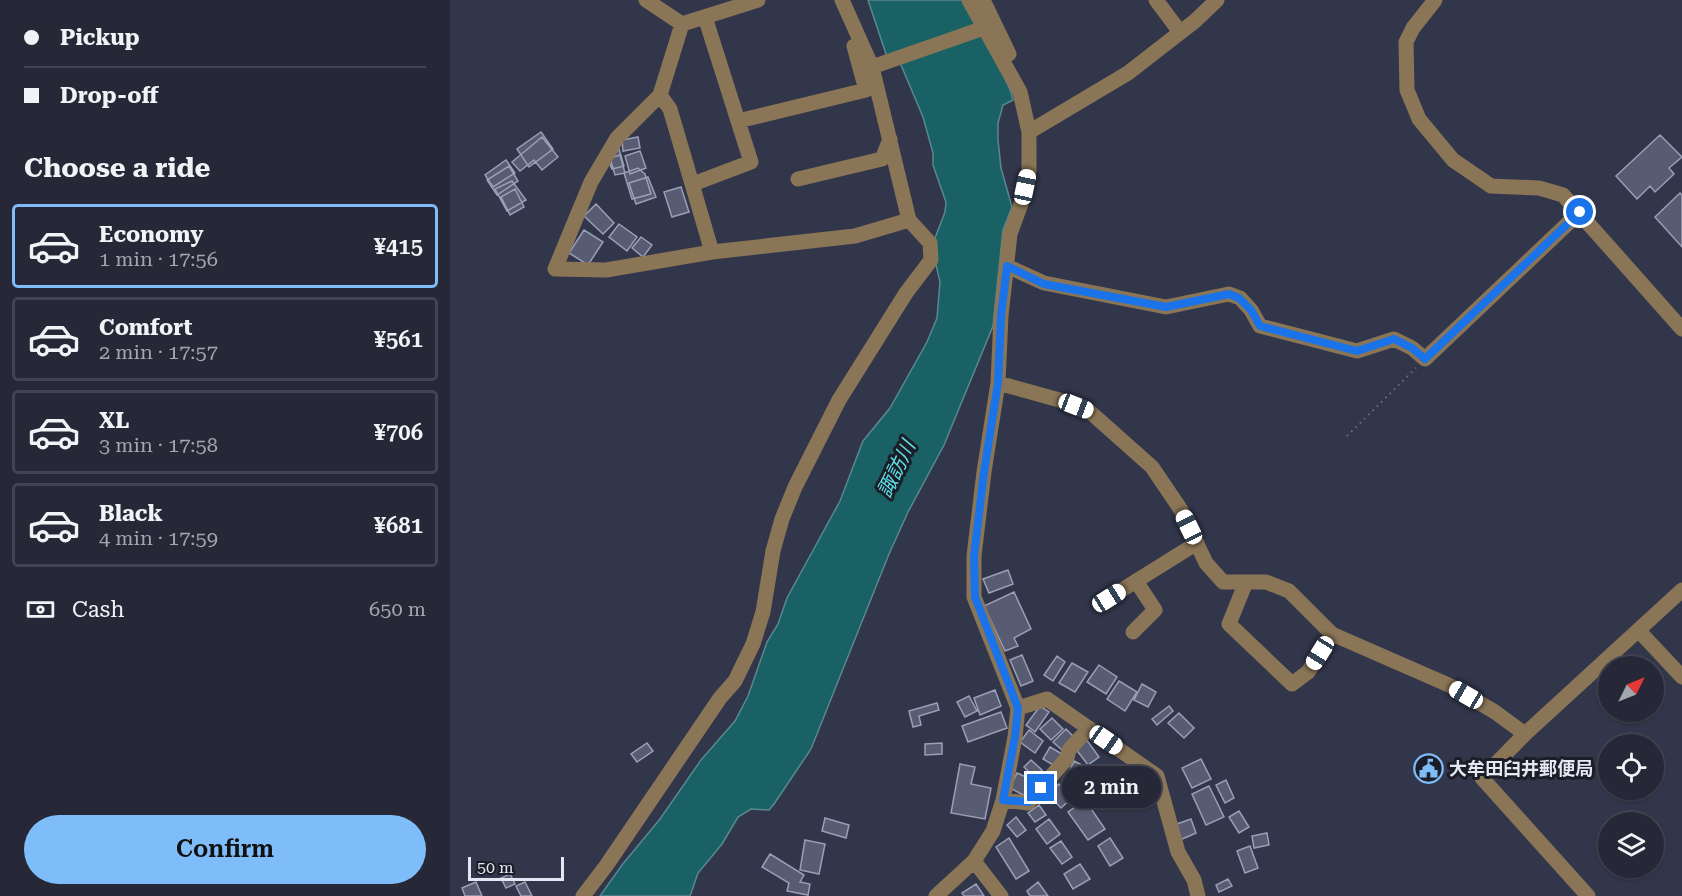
<!DOCTYPE html>
<html lang="en">
<head>
<meta charset="utf-8">
<style>
  :root { --surface:#262838; --page:#323443; --text:#f1f3f6; --muted:#a4a6ae; --line:#424453; --accent:#7fbdfa }
  body { margin:0; font-family:"Roboto Serif","Noto Sans JP",serif; background:var(--page); color:var(--text); height:100vh; display:flex; flex-direction:column; font-size:22px; white-space:nowrap }
  * { box-sizing:border-box; margin:0 }
  p { font-size:20px; color:var(--muted) }
  .icon { flex:none; width:33px; height:33px; fill:none; stroke:currentColor; stroke-width:2; stroke-linecap:round; stroke-linejoin:round }
  .map { position:relative; flex:1; overflow:hidden }
  .details { display:flex; flex-direction:column; background:var(--surface); width:450px }
  .details>* { flex:none }
  .banner { display:grid; align-content:center; height:132px; padding:0 24px; background:var(--surface) }
  .needle { width:39px; rotate:47deg }
  .controls { position:absolute; left:1148px; top:656px; display:grid; gap:12px }
  .controls a { display:grid; place-items:center; width:66px; height:66px; border-radius:50%; background:var(--surface); box-shadow:0 2px 4px #0004,0 0 0 2px var(--line); font-size:30px }
  .scale { position:absolute; left:18px; bottom:15px; width:96px; box-sizing:border-box; padding-left:6px; border:3px solid #e4e7f4; border-top:0; font-size:16px; line-height:21px; white-space:nowrap; color:#e4e7f4; -webkit-text-stroke:4px #1c1e27; paint-order:stroke }
  .end { position:absolute; width:27px; height:27px; margin:-14px; border:8px solid #1a73e8; background:#fff; box-shadow:0 0 0 3px #fff }
  .from { border-radius:50% }
  .bubble { position:absolute; height:42px; border-radius:21px; background:var(--surface); box-shadow:0 2px 4px #0004,0 0 0 2px var(--line); font-size:20px; font-weight:600; line-height:42px; text-align:center }
  .car { position:absolute; width:18px; height:36px; margin:-18px -9px; border-radius:8px; box-shadow:0 0 4px 2px #0007; background:linear-gradient(#fff 24%,#345 0 40%,#fff 0 76%,#345 0 86%,#fff 0) }
  .banner b { display:flex; align-items:center; gap:21px; height:57px; font-size:22px }
  .banner b+b { border-top:2px solid var(--line) }
  .banner i { width:15px; height:15px; background:var(--text) }
  ul { padding:0; list-style:none }
  li { display:flex; align-items:center; gap:18px; height:84px; margin:0 12px 9px; padding:0 12px; border:3px solid var(--line); border-radius:6px }
  li div { flex:1 }
  li b { display:block; font-size:22px }
  li em { font-style:normal; font-weight:600 }
  li.on { border-color:var(--accent) }
  li>.icon { width:54px; height:54px; stroke-width:1.5 }
  h2 { padding:0 24px; font-size:27px; line-height:72px }
  .pay { display:flex; align-items:center; gap:15px; height:66px; padding:0 24px; font-size:22px }
  .pay p { margin-inline-start:auto }
  .cta { display:flex; gap:12px; margin-top:auto; padding:12px 24px }
  .cta a { flex:1; height:69px; border-radius:36px; background:var(--accent); color:#111; font-size:24px; font-weight:600; line-height:69px; text-align:center }
  main { display:flex; flex:1; min-height:0 }
  .map>svg:first-child { display:block }
  .water { fill:#1a6165; stroke:#578990; stroke-width:1.5 }
  .building { fill:#575c72; stroke:#9a9fb7; stroke-width:1.5 }
  .lines { fill:none; stroke-linecap:round; stroke-linejoin:round }
  .path { stroke:#6d7182; stroke-width:2; stroke-dasharray:1.5 4.5; stroke-linecap:butt }
  .minor { stroke:#8a7557; stroke-width:15 }
  .route { stroke:#1a73e8; stroke-width:8 }
  .labels { text-anchor:middle; stroke-width:6; stroke-linejoin:round; paint-order:stroke }
  .poi-label { font-size:18px; font-weight:bold; fill:#e4e7f4; stroke:#1c1e27; text-anchor:start }
  .water-label { font-size:20px; font-style:italic; fill:#5de0e8; stroke:#1c1e27 }
</style>
</head>
<body>
<main>
<section class="details">
<div class="banner">
<b><i class="from"></i>Pickup</b>
<b><i></i>Drop-off</b>
</div>
<h2>Choose a ride</h2>
<ul>
<li class="on"><svg class="icon" aria-label="car" viewBox="0 0 24 24"><path d="M5 17H2v-5l4-1 3-4h7l3 4 3 1v5h-3M9 17h6M6 11h13"/><circle cx="7" cy="17" r="2"/><circle cx="17" cy="17" r="2"/></svg><div><b>Economy</b><p>1 min · 17:56</p></div><em>¥415</em></li>
<li><svg class="icon" aria-label="car" viewBox="0 0 24 24"><path d="M5 17H2v-5l4-1 3-4h7l3 4 3 1v5h-3M9 17h6M6 11h13"/><circle cx="7" cy="17" r="2"/><circle cx="17" cy="17" r="2"/></svg><div><b>Comfort</b><p>2 min · 17:57</p></div><em>¥561</em></li>
<li><svg class="icon" aria-label="car" viewBox="0 0 24 24"><path d="M5 17H2v-5l4-1 3-4h7l3 4 3 1v5h-3M9 17h6M6 11h13"/><circle cx="7" cy="17" r="2"/><circle cx="17" cy="17" r="2"/></svg><div><b>XL</b><p>3 min · 17:58</p></div><em>¥706</em></li>
<li><svg class="icon" aria-label="car" viewBox="0 0 24 24"><path d="M5 17H2v-5l4-1 3-4h7l3 4 3 1v5h-3M9 17h6M6 11h13"/><circle cx="7" cy="17" r="2"/><circle cx="17" cy="17" r="2"/></svg><div><b>Black</b><p>4 min · 17:59</p></div><em>¥681</em></li>
</ul>
<div class="pay"><svg class="icon" aria-label="cash" viewBox="0 0 24 24"><path d="M3 7h18v10H3z"/><circle cx="12" cy="12" r="2"/></svg>Cash<p>650 m</p></div>
<div class="cta"><a>Confirm</a></div>
</section>
<div class="map">
<svg width="1232" height="896" viewBox="0 0 1232 896">
  <rect width="100%" height="100%" fill="#32364a"/>
  <!-- water -->
  <path class="water" d="M418 0H513L538 41 561 92 563 100 553 105 548 123V140L551 168 562 207 553 230 543 326 494 445 458 512 439 554 361 749 324 804 319 810 301 809 288 817 272 844 248 873 240 896H150L172 865 210 819 251 760 285 721 298 696 317 642 328 624 337 598 390 501 413 441 440 408 477 342 487 318 490 282 486 265 485 238 495 212 496 202 483 165V153L473 117 451 65 437 57Z"/>
  <!-- building -->
  <path class="building" d="M91 132 103 149 79 167 67 149Z
    M1210 135 1232 157 1219 168 1224 174 1205 192 1200 186 1187 199 1166 176Z
    M92 137 108 157 92 170 84 160 70 171 62 162Z
    M188 137 190 148 173 151 172 140Z
    M169 149 174 166 162 169 158 160Z
    M190 151 196 168 180 174 175 156Z
    M170 155 175 173 165 175 160 158Z
    M56 160 65 173 43 187 35 175Z
    M59 166 68 181 47 195 37 180Z
    M188 168 195 174 201 194 182 199 174 173Z
    M198 177 206 197 186 204 179 183Z
    M62 181 76 200 57 211 45 189Z
    M231 187 239 212 222 217 214 192Z
    M65 189 74 207 60 215 51 197Z
    M1230 193 1232 195V247L1205 217Z
    M146 204 164 223 153 234 134 216Z
    M169 224 187 237 177 251 159 237Z
    M134 230 153 242 138 265 119 253Z
    M191 237 202 245 193 257 182 248Z
    M558 570 563 584 539 593 533 579Z
    M564 592 581 629 564 638 568 646 555 651 534 606Z
    M572 655 583 681 571 686 560 660Z
    M607 656 615 662 603 681 594 675Z
    M622 663 638 672 625 692 609 683Z
    M649 665 667 677 656 694 637 682Z
    M669 681 687 692 675 711 657 699Z
    M692 684 706 692 698 707 684 700Z
    M545 690 551 706 530 715 524 698Z
    M519 696 527 711 515 717 507 702Z
    M487 703 489 710 469 716 471 725 463 727 459 711Z
    M590 706 599 712 585 732 576 725Z
    M719 706 723 711 707 725 702 719Z
    M551 712 557 728 518 742 512 726Z
    M729 713 744 728 734 738 718 723Z
    M602 718 613 729 601 740 590 729Z
    M616 729 624 737 612 750 603 742Z
    M579 730 593 741 585 753 570 742Z
    M636 739 649 757 638 765 625 748Z
    M197 743 203 751 187 762 181 754Z
    M492 743V754L475 755V744Z
    M600 747 612 754 605 766 593 759Z
    M751 759 761 779 742 788 732 768Z
    M581 760 592 770 585 778 574 767Z
    M624 761 642 770 635 784 617 775Z
    M510 764 525 767 521 784 541 788 535 819 501 813Z
    M686 764 702 781 691 791 675 774Z
    M567 773 583 780 575 796 560 788Z
    M776 780 784 798 775 803 766 785Z
    M609 784 622 798 611 808 598 794Z
    M759 786 774 817 756 825 742 794Z
    M635 800 655 829 638 840 618 812Z
    M589 805 596 815 585 822 578 813Z
    M789 811 799 827 789 833 779 817Z
    M566 817 576 830 567 837 557 825Z
    M375 818 399 825 396 838 372 831Z
    M599 819 610 834 597 844 586 829Z
    M741 819 746 833 730 840 724 825Z
    M817 833 819 845 804 848 802 836Z
    M559 838 579 871 566 879 546 847Z
    M660 838 673 858 660 866 648 846Z
    M355 840 375 844 369 874 350 870Z
    M611 841 622 857 612 864 600 848Z
    M800 846 808 868 795 873 787 851Z
    M320 854 354 875 350 882 360 884 358 895 337 891 339 883 312 867Z
    M630 864 640 879 623 889 614 874Z
    M60 874 65 884 56 888 51 878Z
    M778 879 782 886 769 892 766 885Z
    M26 882 32 896H15L12 888Z
    M75 882 82 896H71L66 886Z
    M588 882 598 896H580L577 891Z
    M526 884 534 896H514L512 893Z"/>
  <g class="lines">
    <!-- path -->
    <path class="path" d="M897 436 966 368"/>
    <!-- minor -->
    <path class="minor" d="M196 0 232 24
      M533 0 559 54
      M706 0 730 32
      M985 0 963 28 956 42 957 90 969 119 1003 160 1041 186 1089 188 1113 195 1232 329
      M232 24 210 95 167 138 141 182 105 269 156 270 262 252 405 236 459 220
      M232 24 308 0
      M422 67 534 28
      M210 95 220 109 262 252
      M288 121 416 90 404 46
      M579 132 678 73 745 21 767 0
      M348 179 432 159 440 139
      M243 184 301 162 255 17
      M557 266 594 283 716 307 779 294 790 298 801 310 810 326 907 351 944 339 962 348 975 359 1130 212
      M548 383 613 401 639 411 702 467 731 510 756 563 773 582H816L839 591 882 634 1001 686 1045 712 1075 734
      M796 582 779 624 842 684 858 672 882 634
      M659 598 747 543
      M1189 631 1232 677
      M683 632 705 610 686 581
      M568 708 597 699 707 776 728 852 744 880 748 896
      M553 800 578 803 617 758 619 750 639 728
      M524 861 551 896
      M133 896 156 866 270 698 285 681 303 644 313 612 323 551 332 519 345 487 389 400 456 293 481 260 480 243 459 220 422 67 392 0
      M486 896 524 861 543 831 553 800 565 737 568 708 524 597V556L534 472 548 383 551 316 560 234 571 204 579 171V132L570 92 519 0
      M1138 896 1032 778 1075 734 1232 590"/>
  </g>
  <g class="lines">
    <!-- route -->
    <path class="route" d="M591 788 579 802 553 800 565 737 568 708 525 597 524 556 534 472 548 383 551 316 557 266 594 284 716 307 779 294 789 298 801 310 810 326 907 351 944 339 962 348 975 359 1130 212"/>
  </g>
  <!-- icons -->
  <defs>
    <symbol id="civic-ring" viewBox="-11 -11 22 22"><circle r="9.5" fill="#1c1e27" stroke="#7fbdfa" stroke-width="1.5"/><path d="M-.6-6.5H3V-4.5H.6V-3L4-1V1h2V6H-6V1h2V-1L-.6-3ZM-1.2 2.5V6h2.4V2.5Z" fill="#7fbdfa"/></symbol>
  </defs>
  <g fill-rule="evenodd">
    <use href="#civic-ring" x="962" y="752" width="33" height="33"/>
  </g>
  <g class="labels">
    <!-- poi labels -->
    <g class="poi-label">
      <text x="999" y="775">大牟田臼井郵便局</text>
    </g>
    <!-- water labels -->
    <g class="water-label">
      <text transform="translate(446 469) rotate(-64)" y="7">諏訪川</text>
    </g>
  </g>
</svg>
<div class="controls">
<a><svg class="needle" viewBox="-14 -14 28 28"><path d="M0-13l5 13h-10z" fill="#e53935"/><path d="M0 13l5-13h-10z" fill="#a4a6ae"/></svg></a>
<a><svg class="icon" aria-label="locate" viewBox="0 0 24 24"><circle cx="12" cy="12" r="6"/><path d="M12 2v4M12 18v4M2 12h4M18 12h4"/></svg></a>
<a><svg class="icon" aria-label="layers" viewBox="0 0 24 24"><path d="M12 4l9 5-9 5-9-5zM3 14l9 5 9-5"/></svg></a>
</div>
<div class="scale">50 m</div>
<i class="end from" style="left:1130px;top:212px"></i>
<i class="end" style="left:591px;top:788px"></i>
<div class="bubble" style="left:612px;top:766px;width:99px">2 min</div>
<i class="car" style="left:575px;top:187px;rotate:12deg"></i>
<i class="car" style="left:626px;top:406px;rotate:111deg"></i>
<i class="car" style="left:739px;top:527px;rotate:334deg"></i>
<i class="car" style="left:659px;top:598px;rotate:58deg"></i>
<i class="car" style="left:870px;top:653px;rotate:212deg"></i>
<i class="car" style="left:1016px;top:695px;rotate:300deg"></i>
<i class="car" style="left:656px;top:740px;rotate:125deg"></i>
</div>
</main>
</body>
</html>
